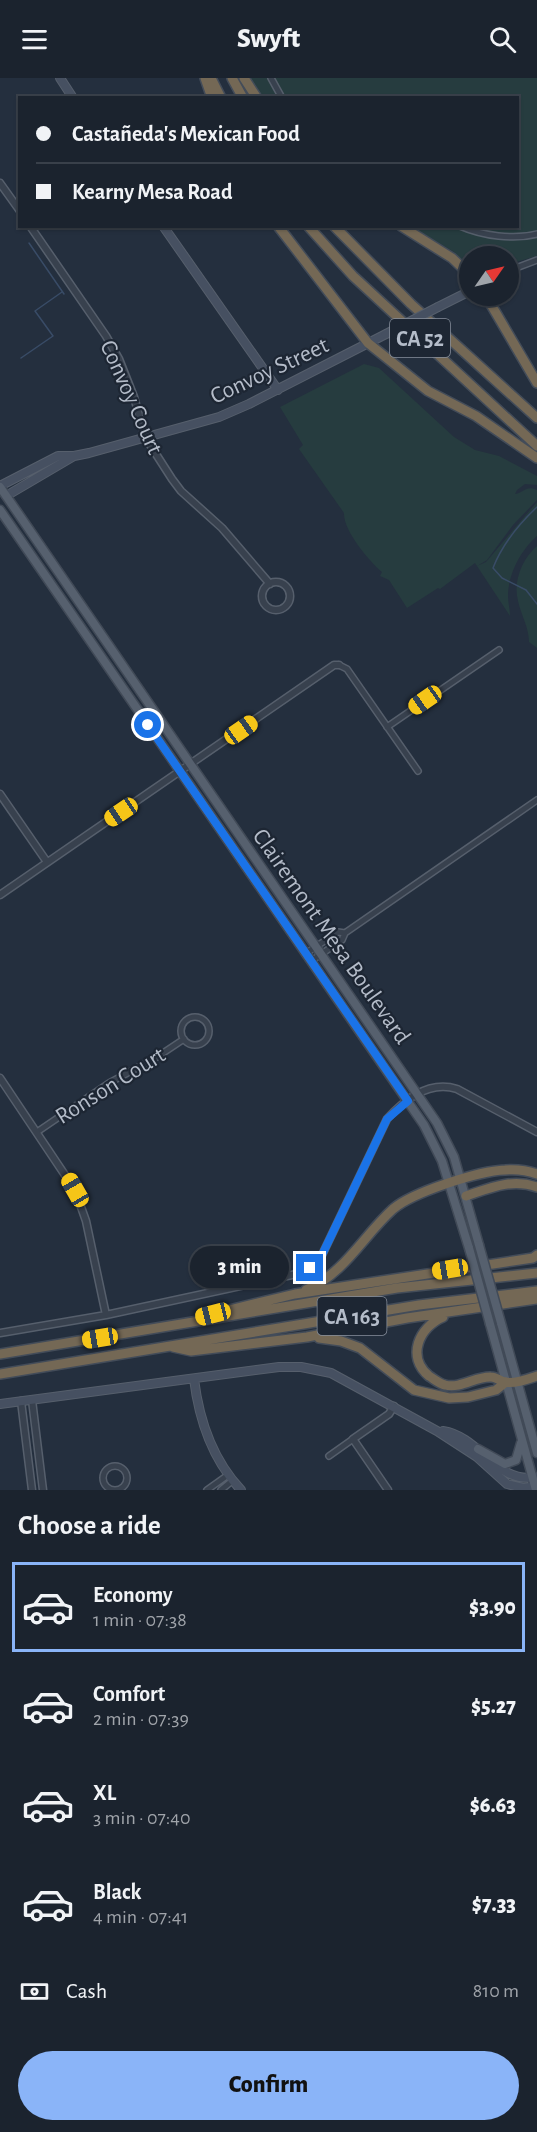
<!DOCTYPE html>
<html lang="en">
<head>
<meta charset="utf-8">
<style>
  :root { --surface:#1b232e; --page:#242b36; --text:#f1f3f6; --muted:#a0a4aa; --line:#39404a; --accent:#8ab4f8 }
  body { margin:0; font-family:"Alegreya Sans",sans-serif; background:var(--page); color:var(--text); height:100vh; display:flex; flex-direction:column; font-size:22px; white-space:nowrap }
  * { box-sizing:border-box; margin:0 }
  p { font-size:20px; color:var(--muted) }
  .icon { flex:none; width:33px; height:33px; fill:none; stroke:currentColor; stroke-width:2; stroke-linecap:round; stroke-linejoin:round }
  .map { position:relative; height:1412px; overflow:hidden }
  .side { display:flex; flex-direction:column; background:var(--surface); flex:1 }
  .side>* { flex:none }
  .banner { position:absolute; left:18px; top:18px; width:501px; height:132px; border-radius:0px; box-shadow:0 2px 4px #0004,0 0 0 2px var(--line); display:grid; align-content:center; height:132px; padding:0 18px; background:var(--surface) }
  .needle { width:39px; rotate:56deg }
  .buttons { position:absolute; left:459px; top:168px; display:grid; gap:12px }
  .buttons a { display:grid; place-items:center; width:60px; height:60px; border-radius:50%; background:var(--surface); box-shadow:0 2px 4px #0004,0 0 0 2px var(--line); font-size:30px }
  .end { position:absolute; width:27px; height:27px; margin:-14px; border:8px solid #1a73e8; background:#fff; box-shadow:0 0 0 3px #fff }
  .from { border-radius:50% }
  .bubble { position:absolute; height:42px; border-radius:21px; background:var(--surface); box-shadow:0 2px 4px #0004,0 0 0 2px var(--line); font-size:20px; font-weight:800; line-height:42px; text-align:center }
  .car { position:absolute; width:18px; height:36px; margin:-18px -9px; border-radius:8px; box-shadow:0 0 4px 2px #0007; background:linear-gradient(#f5c518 24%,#345 0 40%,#f5c518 0 76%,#345 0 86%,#f5c518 0) }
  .banner b { display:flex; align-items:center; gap:21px; height:57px; font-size:22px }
  .banner b+b { border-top:2px solid var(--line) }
  .banner i { width:15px; height:15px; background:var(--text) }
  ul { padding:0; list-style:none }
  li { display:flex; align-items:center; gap:18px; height:90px; margin:0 12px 9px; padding:0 6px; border:3px solid transparent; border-radius:0px }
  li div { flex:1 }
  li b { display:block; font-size:22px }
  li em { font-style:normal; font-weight:800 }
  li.selected { border-color:var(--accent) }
  li>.icon { width:54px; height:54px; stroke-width:1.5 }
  h2 { padding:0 18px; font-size:27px; line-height:72px }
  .pay { display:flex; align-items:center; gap:15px; height:66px; padding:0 18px; font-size:22px }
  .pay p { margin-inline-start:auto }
  .primary-button { display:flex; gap:12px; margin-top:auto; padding:12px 18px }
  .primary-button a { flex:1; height:69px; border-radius:36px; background:var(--accent); color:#111; font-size:24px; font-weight:800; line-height:69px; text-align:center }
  header { display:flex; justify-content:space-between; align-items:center; height:78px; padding:0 18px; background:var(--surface); font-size:27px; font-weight:800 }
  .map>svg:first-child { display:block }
  .green { fill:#263c3f }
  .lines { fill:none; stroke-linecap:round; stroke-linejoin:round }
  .stream { stroke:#394c67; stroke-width:1.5 }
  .minor-casing { stroke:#565f6c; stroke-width:8 }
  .tertiary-casing { stroke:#565f6c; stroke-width:9 }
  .secondary-casing { stroke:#565f6c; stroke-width:10 }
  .primary-casing { stroke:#414a57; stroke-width:11 }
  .motorway-casing { stroke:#434c59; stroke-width:12 }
  .minor { stroke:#38414e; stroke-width:5 }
  .tertiary { stroke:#38414e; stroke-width:6 }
  .secondary { stroke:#465061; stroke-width:8 }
  .primary { stroke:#56606e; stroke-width:8 }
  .motorway { stroke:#746855; stroke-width:9 }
  .secondary-bridge-casing { stroke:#565f6c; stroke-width:10; stroke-linecap:butt }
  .primary-bridge-casing { stroke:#414a57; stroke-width:11; stroke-linecap:butt }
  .secondary-bridge { stroke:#465061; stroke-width:8 }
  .primary-bridge { stroke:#56606e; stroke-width:8 }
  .route { stroke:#1a73e8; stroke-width:8 }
  .labels { text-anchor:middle; stroke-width:4.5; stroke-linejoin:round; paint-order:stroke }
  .shield { fill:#1d2633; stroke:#878f9c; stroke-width:1.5 }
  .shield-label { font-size:22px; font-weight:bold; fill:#b4bcc9 }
  .street-label { font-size:24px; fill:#b4bcc9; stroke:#1d2633 }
</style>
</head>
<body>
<header><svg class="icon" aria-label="menu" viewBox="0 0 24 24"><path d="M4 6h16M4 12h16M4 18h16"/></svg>Swyft<svg class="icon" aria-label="search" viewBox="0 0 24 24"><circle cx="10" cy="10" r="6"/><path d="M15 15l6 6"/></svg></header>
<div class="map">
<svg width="537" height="1412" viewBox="0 0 537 1412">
  <rect width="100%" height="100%" fill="#242f3e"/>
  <!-- green -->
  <path class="green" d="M249 0H537V178L509 186 508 178H470L469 190 454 174 412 149 518 148V20L261 19Z
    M364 286 379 290 454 359 475 372 499 378 537 398V407L525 406 517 412 515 416C524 415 526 407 537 412V422L513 447 487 482 477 488 486 484 537 424V458C521 472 508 496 508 518 508 525 510 531 510 538L475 485 440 511 438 510 407 530 389 502 380 498 382 494C369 483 343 452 344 435L299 371 303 367 280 329Z
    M537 468V570L529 564C529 549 521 537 518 523 513 503 522 481 537 468Z"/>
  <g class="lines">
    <!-- stream -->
    <path class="stream" d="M29 165 64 216
      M21 280 53 258 35 233 62 214
      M537 429C519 446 502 467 493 490L502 500 526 512 537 526"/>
    <defs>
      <path id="minor" d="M271 0 282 20
        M460 148C483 158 514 162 537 156
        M508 193 537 182
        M339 587 347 591 418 693
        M387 649 499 572
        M305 876 338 854 345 855
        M311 883 342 862 345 855 537 722
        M181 953a14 14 0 1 1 28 0a14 14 0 1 1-28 0Z
        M37 1054 109 1005 157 979 184 961
        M329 1378 353 1361
        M103 1400a12 12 0 1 1 24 0a12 12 0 1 1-24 0Z
        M207 1412 228 1397
        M221 1412 232 1403"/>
      <path id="tertiary" d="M0 105 20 133
        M30 148 106 258 119 281 134 319 145 359 172 401 181 413 222 450 270 506
        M262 518a14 14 0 1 1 28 0a14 14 0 1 1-28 0Z
        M0 716 47 784
        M0 817 334 587H339
        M0 1000 75 1112 86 1143 106 1237
        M0 1255 106 1237 301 1195 310 1190 322 1177 387 1041C405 1021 429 1002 457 1011L537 1054
        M32 1322 43 1412
        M21 1323 32 1412
        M388 1412 353 1361 389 1336 394 1328"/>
      <path id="secondary" d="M60 0 73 20
        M163 148 278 312
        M438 229 470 213
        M0 408 58 378H74L89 375 219 339 249 326 386 256
        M6 418 74 378
        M194 1301C199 1342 212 1381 241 1412
        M0 1326 279 1289H301L331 1295 437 1353 477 1379 507 1406 523 1410 537 1408
        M443 1353C481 1359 496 1407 537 1399"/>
      <path id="primary" d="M0 409 437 1045 454 1079 479 1167
        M0 432 424 1047 442 1083 469 1170
        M501 1245 537 1375
        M490 1246 536 1412
        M478 1371 505 1386 516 1382 521 1365"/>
      <path id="motorway" d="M205 0 212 20
        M211 0 221 20
        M232 0 243 20
        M244 0 257 20
        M278 148 368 265 428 313 476 338 537 380
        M308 148 353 198 537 368
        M334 148 411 226 537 340
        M401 148 452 180 470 197
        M486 218 537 305
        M466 1118C490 1110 512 1100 537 1109
        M306 1212C345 1195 363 1158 393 1131 413 1114 479 1093 505 1092 517 1091 526 1092 537 1096
        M225 1233 295 1216 533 1180 537 1177
        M443 1239C419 1249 406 1279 429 1298 434 1301 440 1306 445 1307 461 1311 476 1298 491 1299 496 1299 500 1303 505 1304 515 1306 528 1301 537 1298
        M319 1260 341 1263 360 1270 414 1312 449 1320 468 1319 496 1312 506 1304
        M173 1269 191 1273 307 1259 407 1240 537 1221
        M0 1276 397 1210 537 1195
        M0 1296 419 1227 537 1213"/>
    </defs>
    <!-- minor casing -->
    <use href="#minor" class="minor-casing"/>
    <!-- tertiary casing -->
    <use href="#tertiary" class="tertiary-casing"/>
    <!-- secondary casing -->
    <use href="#secondary" class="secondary-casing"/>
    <!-- primary casing -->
    <use href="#primary" class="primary-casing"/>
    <!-- motorway casing -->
    <use href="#motorway" class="motorway-casing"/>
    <!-- minor -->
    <use href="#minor" class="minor"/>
    <!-- tertiary -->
    <use href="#tertiary" class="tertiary"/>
    <!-- secondary -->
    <use href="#secondary" class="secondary"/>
    <!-- primary -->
    <use href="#primary" class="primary"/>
    <!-- motorway -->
    <use href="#motorway" class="motorway"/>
    <defs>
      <path id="secondary-bridge" d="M386 256 438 229"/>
      <path id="primary-bridge" d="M479 1167 501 1245
        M469 1170 490 1246"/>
    </defs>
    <!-- secondary-bridge casing -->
    <use href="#secondary-bridge" class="secondary-bridge-casing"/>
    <!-- primary-bridge casing -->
    <use href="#primary-bridge" class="primary-bridge-casing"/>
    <!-- secondary-bridge -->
    <use href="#secondary-bridge" class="secondary-bridge"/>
    <!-- primary-bridge -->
    <use href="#primary-bridge" class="primary-bridge"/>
  </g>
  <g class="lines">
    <!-- route -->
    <path class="route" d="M148 647 408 1023 387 1041 322 1177 310 1190"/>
  </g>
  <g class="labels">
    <!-- shield labels -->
    <g class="shield">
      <rect x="390" y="241" width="60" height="38" rx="4.5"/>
      <rect x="317.5" y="1219" width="69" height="38" rx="4.5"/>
    </g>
    <g class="shield-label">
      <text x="420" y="268">CA 52</text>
      <text x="352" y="1246">CA 163</text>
    </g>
    <!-- street labels -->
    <g class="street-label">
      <text transform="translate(269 292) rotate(-25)" y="8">Convoy Street</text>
      <text transform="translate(132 319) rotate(66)" y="8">Convoy Court</text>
      <text transform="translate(332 858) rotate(55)" y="8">Clairemont Mesa Boulevard</text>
      <text transform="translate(110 1007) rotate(-32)" y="8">Ronson Court</text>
    </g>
  </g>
</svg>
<div class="buttons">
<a><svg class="needle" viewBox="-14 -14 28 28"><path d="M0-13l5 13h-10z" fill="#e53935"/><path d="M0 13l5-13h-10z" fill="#a0a4aa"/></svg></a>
</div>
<i class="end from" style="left:148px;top:647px"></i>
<i class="end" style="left:310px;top:1190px"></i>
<div class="bubble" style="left:190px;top:1168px;width:99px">3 min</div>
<i class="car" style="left:425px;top:622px;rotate:235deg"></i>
<i class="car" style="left:241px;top:652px;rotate:55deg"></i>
<i class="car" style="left:121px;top:734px;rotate:236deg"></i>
<i class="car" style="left:75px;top:1112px;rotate:330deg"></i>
<i class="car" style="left:450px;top:1191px;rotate:261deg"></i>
<i class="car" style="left:213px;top:1236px;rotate:256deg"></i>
<i class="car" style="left:100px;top:1260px;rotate:261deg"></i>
<div class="banner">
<b><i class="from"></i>Castañeda's Mexican Food</b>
<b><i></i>Kearny Mesa Road</b>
</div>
</div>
<section class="side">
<h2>Choose a ride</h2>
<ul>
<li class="selected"><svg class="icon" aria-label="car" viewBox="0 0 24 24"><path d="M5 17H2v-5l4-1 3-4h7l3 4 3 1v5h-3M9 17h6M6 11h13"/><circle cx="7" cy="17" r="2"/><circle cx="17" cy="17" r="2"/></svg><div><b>Economy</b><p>1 min · 07:38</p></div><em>$3.90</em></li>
<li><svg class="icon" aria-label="car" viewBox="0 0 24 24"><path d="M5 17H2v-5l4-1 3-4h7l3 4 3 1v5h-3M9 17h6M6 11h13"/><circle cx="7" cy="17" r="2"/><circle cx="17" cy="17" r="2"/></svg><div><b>Comfort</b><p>2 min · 07:39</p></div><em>$5.27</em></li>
<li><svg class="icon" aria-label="car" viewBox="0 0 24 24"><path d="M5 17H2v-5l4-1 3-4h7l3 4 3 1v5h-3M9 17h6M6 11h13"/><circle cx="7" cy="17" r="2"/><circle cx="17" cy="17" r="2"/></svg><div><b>XL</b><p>3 min · 07:40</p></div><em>$6.63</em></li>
<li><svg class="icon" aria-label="car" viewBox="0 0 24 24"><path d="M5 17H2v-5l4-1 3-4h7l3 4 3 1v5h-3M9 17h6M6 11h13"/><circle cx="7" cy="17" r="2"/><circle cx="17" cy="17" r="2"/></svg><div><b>Black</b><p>4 min · 07:41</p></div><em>$7.33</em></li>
</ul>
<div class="pay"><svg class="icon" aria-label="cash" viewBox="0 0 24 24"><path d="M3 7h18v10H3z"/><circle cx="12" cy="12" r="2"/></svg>Cash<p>810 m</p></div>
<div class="primary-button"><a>Confirm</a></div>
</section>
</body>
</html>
